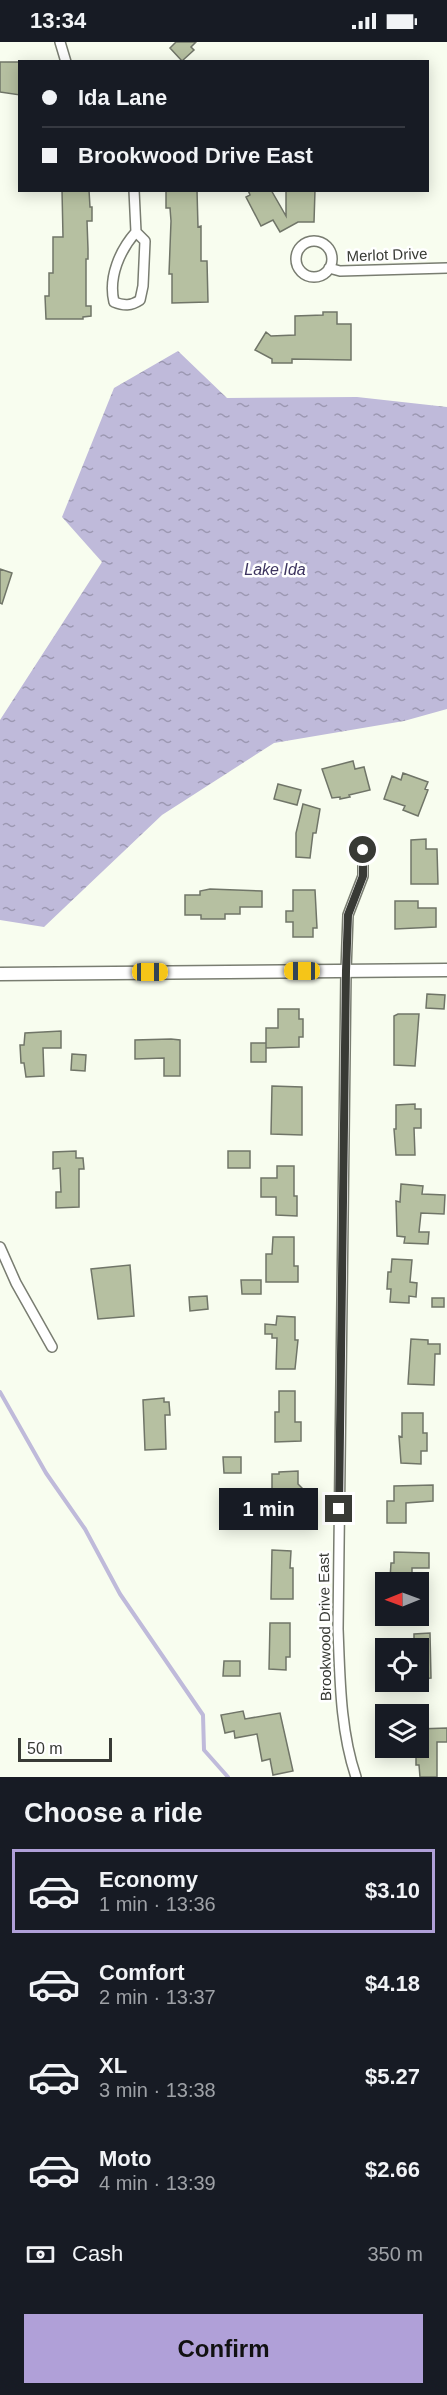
<!DOCTYPE html>
<html lang="en">
<head>
<meta charset="utf-8">
<style>
  :root { --surface:#171b24; --page:#20242c; --text:#f1f3f6; --muted:#9ea1a6; --line:#363941; --accent:#b0a0d8 }
  body { margin:0; font-family:Arial,sans-serif; background:var(--page); color:var(--text); height:100vh; display:flex; flex-direction:column; font-size:22px; white-space:nowrap }
  * { box-sizing:border-box; margin:0 }
  p { font-size:20px; color:var(--muted) }
  .icon { flex:none; width:33px; height:33px; fill:none; stroke:currentColor; stroke-width:2; stroke-linecap:round; stroke-linejoin:round }
  .map { position:relative; height:1735px; overflow:hidden }
  .sheet { display:flex; flex-direction:column; background:var(--surface); flex:1 }
  .sheet>* { flex:none }
  .guide { position:absolute; left:18px; top:18px; width:411px; height:132px; border-radius:0px; box-shadow:0 3px 15px #0003; display:grid; align-content:center; height:132px; padding:0 24px; background:var(--surface) }
  .needle { width:39px; rotate:269deg }
  .tools { position:absolute; left:375px; top:1530px; display:grid; gap:12px }
  .tools a { display:grid; place-items:center; width:54px; height:54px; border-radius:0px; background:var(--surface); box-shadow:0 3px 15px #0003; font-size:30px }
  .scale { position:absolute; left:18px; bottom:15px; width:94px; box-sizing:border-box; padding-left:6px; border:3px solid #383a35; border-top:0; font-size:16px; line-height:21px; white-space:nowrap; color:#383a35; -webkit-text-stroke:4px #fff; paint-order:stroke }
  .end { position:absolute; width:27px; height:27px; margin:-14px; border:8px solid #383a35; background:#fff; box-shadow:0 0 0 3px #fff }
  .from { border-radius:50% }
  .bubble { position:absolute; height:42px; border-radius:0px; background:var(--surface); box-shadow:0 3px 15px #0003; font-size:20px; font-weight:800; line-height:42px; text-align:center }
  .car { position:absolute; width:18px; height:36px; margin:-18px -9px; border-radius:8px; box-shadow:0 0 4px 2px #0007; background:linear-gradient(#f5c518 24%,#345 0 40%,#f5c518 0 76%,#345 0 86%,#f5c518 0) }
  .guide b { display:flex; align-items:center; gap:21px; height:57px; font-size:22px }
  .guide b+b { border-top:2px solid var(--line) }
  .guide i { width:15px; height:15px; background:var(--text) }
  ul { padding:0; list-style:none }
  li { display:flex; align-items:center; gap:18px; height:84px; margin:0 12px 9px; padding:0 12px; border:3px solid transparent; border-radius:0px }
  li div { flex:1 }
  li b { display:block; font-size:22px }
  li em { font-style:normal; font-weight:800 }
  li.selected { border-color:var(--accent) }
  li>.icon { width:54px; height:54px; stroke-width:1.5 }
  h2 { padding:0 24px; font-size:27px; line-height:72px }
  .pay { display:flex; align-items:center; gap:15px; height:66px; padding:0 24px; font-size:22px }
  .pay p { margin-inline-start:auto }
  .cta { display:flex; gap:12px; margin-top:auto; padding:12px 24px }
  .cta a { flex:1; height:69px; border-radius:0px; background:var(--accent); color:#111; font-size:24px; font-weight:800; line-height:69px; text-align:center }
  .status { display:flex; justify-content:space-between; align-items:center; height:42px; padding:0 30px; background:var(--surface); direction:ltr }
  .status svg { height:16px; fill:currentColor }
  .map>svg:first-child { display:block }
  .water { fill:url(#water-ripples) }
  .lines { fill:none; stroke-linecap:round; stroke-linejoin:round }
  .stream { stroke:#bfbada; stroke-width:4 }
  .building { fill:#b6c0a1; stroke:#707568; stroke-width:1.5 }
  .minor-casing { stroke:#797d71; stroke-width:12 }
  .tertiary-casing { stroke:#797d71; stroke-width:15 }
  .minor { stroke:#fff; stroke-width:9 }
  .tertiary { stroke:#fff; stroke-width:12 }
  .route { stroke:#383a35; stroke-width:8 }
  .labels { text-anchor:middle; stroke-width:5; stroke-linejoin:round; paint-order:stroke }
  .street-label { font-size:15px; fill:#383a35; stroke:#fff }
  .water-label { font-size:16px; font-style:italic; fill:#3d345f; stroke:#fff }
</style>
</head>
<body>
<div class="status"><b>13:34</b><svg viewBox="0 0 49 12"><path d="M0 12V9h3v3zM5 12V6h3v6zM10 12V3h3v9zM15 12V0h3v12zM26 1h20v11H26zM47 4h2v5h-2z"/></svg></div>
<div class="map">
<svg width="447" height="1735" viewBox="0 0 447 1735">
  <defs>
    <pattern id="water-ripples" width="26" height="14" patternUnits="userSpaceOnUse" patternTransform="scale(1.5)"><rect width="26" height="14" fill="#bfbada"/><path d="M2 4q2-2 4 0t4 0M15 11q2-2 4 0t4 0" fill="none" stroke="#9c98b2"/></pattern>
  </defs>
  <rect width="100%" height="100%" fill="#f8fdef"/>
  <!-- water -->
  <path class="water" d="M178 309 227 356 357 355 447 365V667L404 679 274 701 162 773 44 885 0 878V678L102 520 62 475 114 346Z"/>
  <g class="lines">
    <!-- stream -->
    <path class="stream" d="M0 1350 46 1431 85 1487 120 1552 203 1673 204 1708 228 1735"/>
  </g>
  <!-- building -->
  <path class="building" d="M176 0H196L191 5 194 8 182 19 170 6Z
    M0 20H20V53L0 50Z
    M62 148H89L90 165H92V179H87L88 207V217H86V264H91V274L83 275V277H46L45 254H49V231H53V195H63Z
    M166 148H197L198 185 201 184V219H207L208 260 172 261V232H169L171 179 170 166H166Z
    M248 148H271L286 174V148H315L314 180H298L280 190 273 178 261 184 246 155 250 153Z
    M323 270H337V282H351V318L292 317V321H272V317L255 308 266 290 271 294 295 293V274L323 273Z
    M0 527 12 531 2 562 0 561Z
    M353 719 355 727 364 725 370 748 349 753 350 755 340 757V755L332 756 322 727Z
    M403 731 428 740 425 747 428 748 418 774 403 768 405 764 384 757 392 734 401 738Z
    M278 742 301 748 297 763 274 757Z
    M303 762 320 767 316 791H313L310 816 296 815V791Z
    M426 797V807H437L438 842H411V798Z
    M210 847 262 849V865H240V872H225V877H201V873H185V853H200V849Z
    M293 848H315L317 886H313V895H293V880H286V869H293Z
    M395 859H418V866H436V885L395 887Z
    M427 952 445 953 444 967 426 966Z
    M278 967H299V977H303V995H299V1005L266 1006V986H278Z
    M398 972H419L415 1024 394 1023V974Z
    M61 989V1006H43L44 1034 26 1035 24 1021H21L20 1003H24L25 991Z
    M171 997 180 998V1034H164V1016L135 1017V998Z
    M251 1001H266V1020H251Z
    M72 1012 86 1013 85 1029 71 1028Z
    M272 1044 302 1045V1093L271 1092Z
    M415 1062V1067H421V1086H414L415 1113H396L394 1087H396V1063Z
    M76 1109V1116H83L84 1127H79V1165L56 1166V1150H61L60 1126 53 1127V1110Z
    M228 1109H250V1126H228Z
    M277 1124H294V1154H297V1174L276 1173V1155H261V1136H277Z
    M401 1142 423 1144 422 1152 445 1153 444 1172 421 1171 419 1190H429L428 1202 404 1201 405 1195 397 1194 396 1159 400 1160Z
    M273 1195H294V1224H298V1240H266V1212H272Z
    M392 1217 412 1218 410 1240 417 1241 416 1255 409 1254V1261L390 1260 391 1247H387L388 1230H391Z
    M130 1223 134 1274 98 1277 91 1227Z
    M241 1238H261V1252H242Z
    M207 1254 208 1267 190 1269 189 1255Z
    M432 1256H444V1265H432Z
    M277 1274 295 1275V1298H298L295 1327H276L277 1296H272V1292H265V1282L276 1283Z
    M411 1297 428 1298V1302H440V1312H435L434 1343 408 1342Z
    M279 1349H295V1380H301V1399L275 1400V1370H279Z
    M164 1356V1360H169L170 1373H165L166 1407 145 1408 143 1358Z
    M402 1371H423V1391H427V1409H421V1422L401 1421 399 1394 402 1395Z
    M223 1415H241V1431H224Z
    M298 1429V1442L305 1449V1472H300V1477H278L276 1448H272V1432H279V1430Z
    M433 1443V1459L406 1461V1481H387V1459H394V1444Z
    M272 1508 291 1509 290 1526H293V1557H271Z
    M394 1510 429 1511V1526H412V1540H393V1537H390L391 1521H394Z
    M270 1581H290V1615H286V1628L269 1627Z
    M430 1591 431 1636 418 1637V1606H414V1592Z
    M224 1619H240V1634H223Z
    M243 1669 245 1677 280 1671 293 1729 273 1733 270 1717 262 1719 257 1692 235 1696 234 1689 225 1691 221 1673Z
    M447 1686V1700H437V1735H420L419 1723H416V1712H419L418 1687Z"/>
  <g class="lines">
    <defs>
      <path id="minor" d="M60 0 66 20
        M134 148 136 190C120 208 108 235 114 260 124 264 131 264 140 258L143 244 145 199 136 190
        M296 217a18 18 0 1 1 36 0a18 18 0 1 1-36 0Z
        M329 226 340 229 447 226
        M0 1205 16 1241 52 1305
        M356 1735C340 1688 340 1636 338 1587L346 929 348 873 363 834V808"/>
      <path id="tertiary" d="M0 932 447 928"/>
    </defs>
    <!-- minor casing -->
    <use href="#minor" class="minor-casing"/>
    <!-- tertiary casing -->
    <use href="#tertiary" class="tertiary-casing"/>
    <!-- minor -->
    <use href="#minor" class="minor"/>
    <!-- tertiary -->
    <use href="#tertiary" class="tertiary"/>
  </g>
  <g class="lines">
    <!-- route -->
    <path class="route" d="M339 1467 346 929 348 873 363 834V808"/>
  </g>
  <g class="labels">
    <!-- street labels -->
    <g class="street-label">
      <text transform="translate(387 213) rotate(-2)" y="5">Merlot Drive</text>
      <text transform="translate(325 1585) rotate(-91)" y="5">Brookwood Drive East</text>
    </g>
    <!-- water labels -->
    <g class="water-label">
      <text x="275" y="533">Lake Ida</text>
    </g>
  </g>
</svg>
<div class="tools">
<a><svg class="needle" viewBox="-14 -14 28 28"><path d="M0-13l5 13h-10z" fill="#e53935"/><path d="M0 13l5-13h-10z" fill="#9ea1a6"/></svg></a>
<a><svg class="icon" aria-label="locate" viewBox="0 0 24 24"><circle cx="12" cy="12" r="6"/><path d="M12 2v4M12 18v4M2 12h4M18 12h4"/></svg></a>
<a><svg class="icon" aria-label="layers" viewBox="0 0 24 24"><path d="M12 4l9 5-9 5-9-5zM3 14l9 5 9-5"/></svg></a>
</div>
<div class="scale">50 m</div>
<i class="end from" style="left:363px;top:808px"></i>
<i class="end" style="left:339px;top:1467px"></i>
<div class="bubble" style="left:219px;top:1446px;width:99px">1 min</div>
<i class="car" style="left:302px;top:929px;rotate:270deg"></i>
<i class="car" style="left:150px;top:930px;rotate:90deg"></i>
<div class="guide">
<b><i class="from"></i>Ida Lane</b>
<b><i></i>Brookwood Drive East</b>
</div>
</div>
<section class="sheet">
<h2>Choose a ride</h2>
<ul>
<li class="selected"><svg class="icon" aria-label="car" viewBox="0 0 24 24"><path d="M5 17H2v-5l4-1 3-4h7l3 4 3 1v5h-3M9 17h6M6 11h13"/><circle cx="7" cy="17" r="2"/><circle cx="17" cy="17" r="2"/></svg><div><b>Economy</b><p>1 min · 13:36</p></div><em>$3.10</em></li>
<li><svg class="icon" aria-label="car" viewBox="0 0 24 24"><path d="M5 17H2v-5l4-1 3-4h7l3 4 3 1v5h-3M9 17h6M6 11h13"/><circle cx="7" cy="17" r="2"/><circle cx="17" cy="17" r="2"/></svg><div><b>Comfort</b><p>2 min · 13:37</p></div><em>$4.18</em></li>
<li><svg class="icon" aria-label="car" viewBox="0 0 24 24"><path d="M5 17H2v-5l4-1 3-4h7l3 4 3 1v5h-3M9 17h6M6 11h13"/><circle cx="7" cy="17" r="2"/><circle cx="17" cy="17" r="2"/></svg><div><b>XL</b><p>3 min · 13:38</p></div><em>$5.27</em></li>
<li><svg class="icon" aria-label="car" viewBox="0 0 24 24"><path d="M5 17H2v-5l4-1 3-4h7l3 4 3 1v5h-3M9 17h6M6 11h13"/><circle cx="7" cy="17" r="2"/><circle cx="17" cy="17" r="2"/></svg><div><b>Moto</b><p>4 min · 13:39</p></div><em>$2.66</em></li>
</ul>
<div class="pay"><svg class="icon" aria-label="cash" viewBox="0 0 24 24"><path d="M3 7h18v10H3z"/><circle cx="12" cy="12" r="2"/></svg>Cash<p>350 m</p></div>
<div class="cta"><a>Confirm</a></div>
</section>
</body>
</html>
